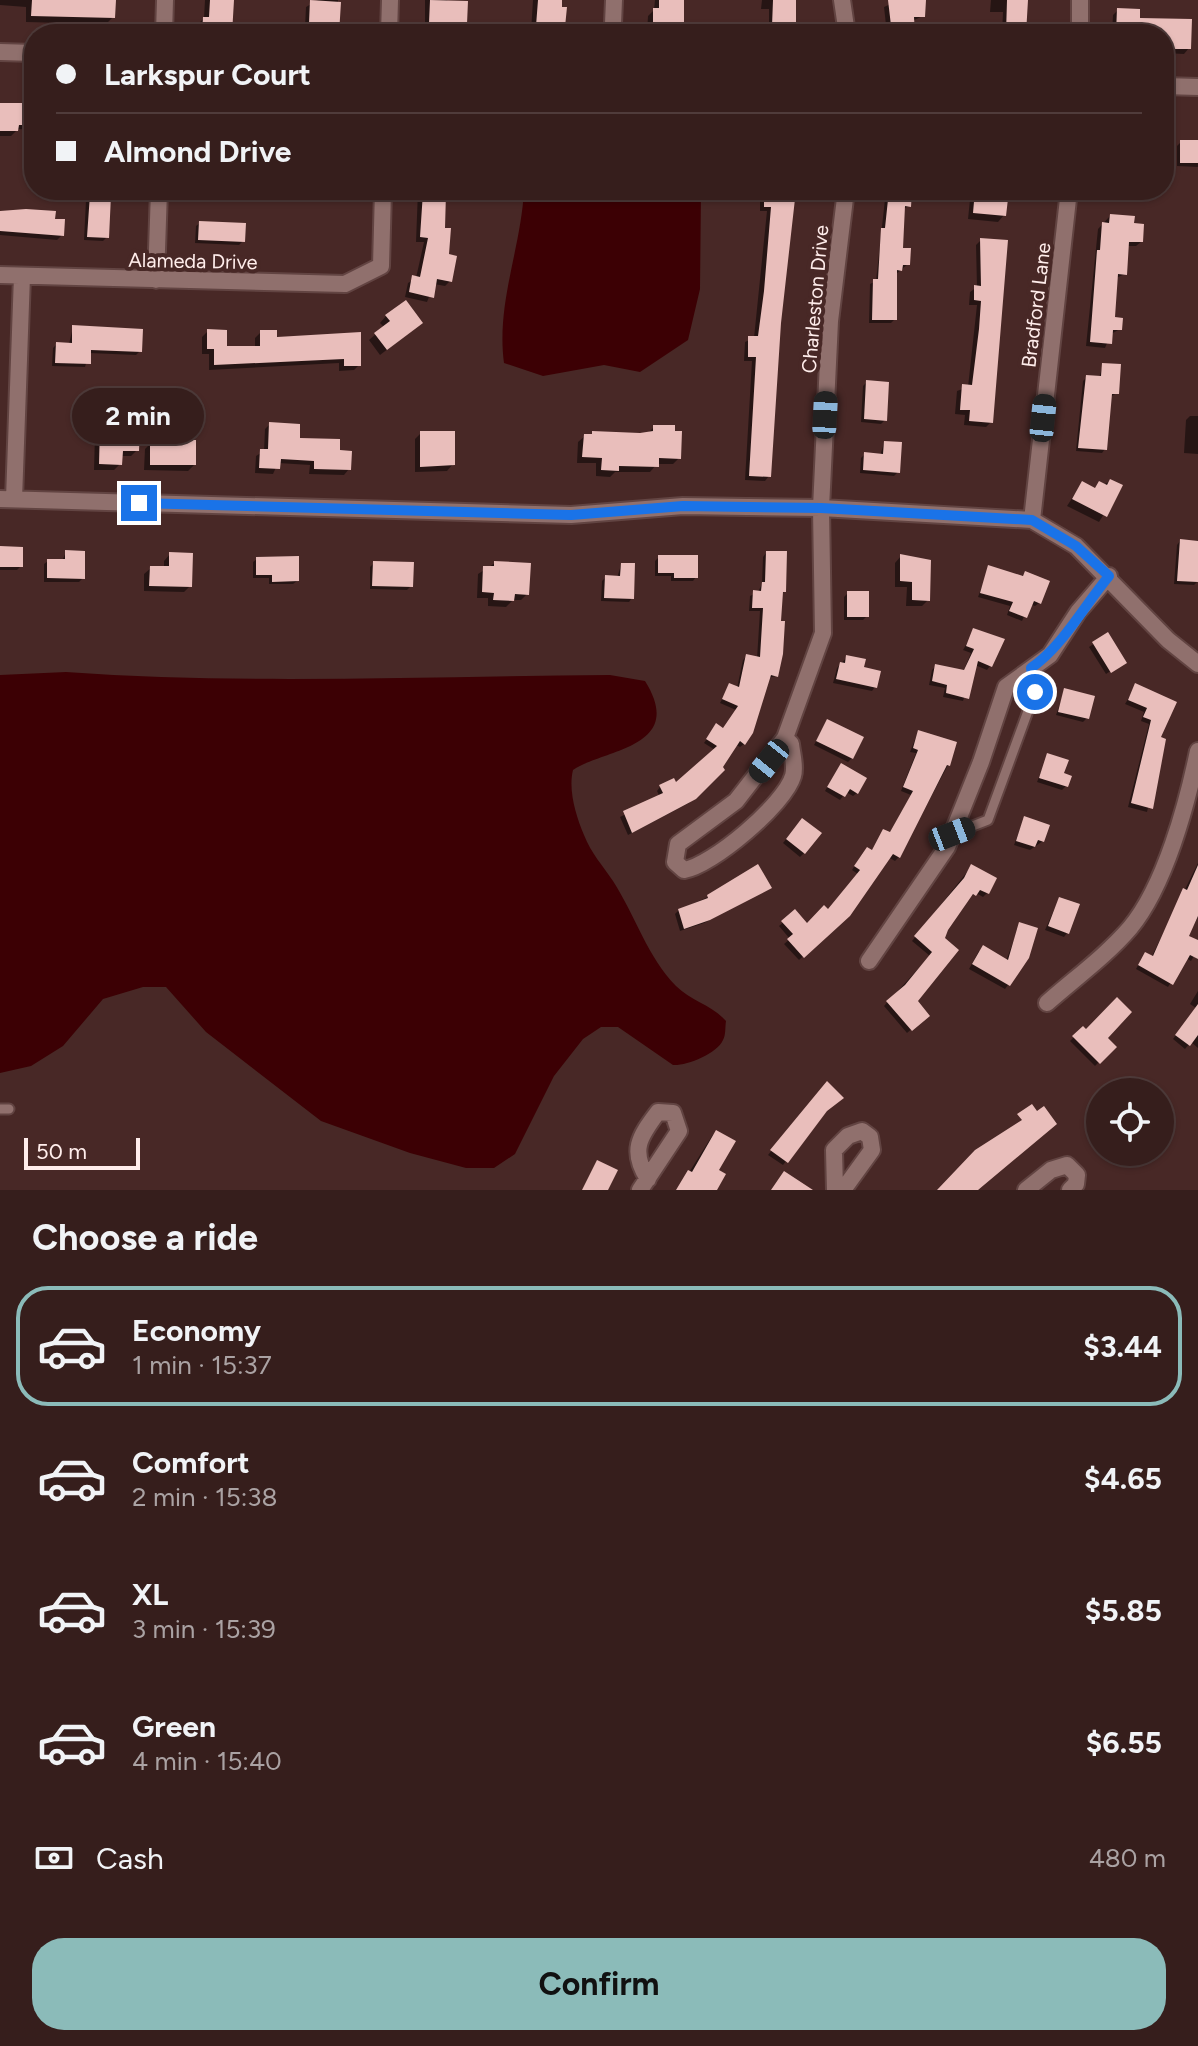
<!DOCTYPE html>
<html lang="en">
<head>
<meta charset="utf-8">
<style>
  :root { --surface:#361e1c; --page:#412b29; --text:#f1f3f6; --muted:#aaa2a3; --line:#503c3b; --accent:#8bbbb9 }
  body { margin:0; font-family:Figtree,sans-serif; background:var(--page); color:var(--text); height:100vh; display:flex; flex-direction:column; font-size:30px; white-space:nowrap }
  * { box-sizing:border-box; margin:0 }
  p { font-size:26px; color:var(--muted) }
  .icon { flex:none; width:44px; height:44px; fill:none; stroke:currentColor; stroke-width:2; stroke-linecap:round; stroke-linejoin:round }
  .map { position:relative; height:1190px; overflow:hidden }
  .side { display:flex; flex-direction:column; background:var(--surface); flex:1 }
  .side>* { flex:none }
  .banner { position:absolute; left:24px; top:24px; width:1150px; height:176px; border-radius:32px; box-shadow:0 2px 6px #0004,0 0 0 2px var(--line); display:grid; align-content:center; height:176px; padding:0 32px; background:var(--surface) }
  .buttons { position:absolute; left:1086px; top:1078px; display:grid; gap:16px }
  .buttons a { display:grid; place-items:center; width:88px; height:88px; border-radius:50%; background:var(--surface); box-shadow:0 2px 6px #0004,0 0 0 2px var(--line); font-size:40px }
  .scale { position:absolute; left:24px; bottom:20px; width:116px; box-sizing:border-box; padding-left:8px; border:4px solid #ffedeb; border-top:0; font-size:22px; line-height:28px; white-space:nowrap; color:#ffedeb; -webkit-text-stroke:6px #482826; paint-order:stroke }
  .end { position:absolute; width:36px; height:36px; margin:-18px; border:10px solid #1a73e8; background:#fff; box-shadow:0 0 0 4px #fff }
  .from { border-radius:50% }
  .bubble { position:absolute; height:56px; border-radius:28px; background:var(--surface); box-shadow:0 2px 6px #0004,0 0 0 2px var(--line); font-size:26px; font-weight:700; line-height:56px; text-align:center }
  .car { position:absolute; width:24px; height:48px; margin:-24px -12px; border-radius:10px; box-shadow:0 0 6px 2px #0007; background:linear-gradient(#222 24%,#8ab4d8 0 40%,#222 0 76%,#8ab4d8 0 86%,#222 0) }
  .banner b { display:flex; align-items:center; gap:28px; height:76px; font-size:30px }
  .banner b+b { border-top:2px solid var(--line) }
  .banner i { width:20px; height:20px; background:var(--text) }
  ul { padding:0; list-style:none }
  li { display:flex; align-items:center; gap:24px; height:120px; margin:0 16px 12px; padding:0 16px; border:4px solid transparent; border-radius:32px }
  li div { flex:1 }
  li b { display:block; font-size:30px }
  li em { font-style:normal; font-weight:700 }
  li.on { border-color:var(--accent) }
  li>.icon { width:72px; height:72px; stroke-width:1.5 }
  h2 { padding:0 32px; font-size:36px; line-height:96px }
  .pay { display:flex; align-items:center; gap:20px; height:88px; padding:0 32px; font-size:30px }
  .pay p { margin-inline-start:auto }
  .button { display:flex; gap:16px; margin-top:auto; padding:16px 32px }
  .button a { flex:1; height:92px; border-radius:32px; background:var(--accent); color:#111; font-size:32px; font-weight:700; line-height:92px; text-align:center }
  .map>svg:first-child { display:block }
  .water { fill:#3c0004 }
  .shadow { fill:#0007 }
  .building { fill:#e9bebb }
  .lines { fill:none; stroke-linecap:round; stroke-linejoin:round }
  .lane-casing { stroke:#624442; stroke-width:13 }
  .street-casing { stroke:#624442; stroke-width:20 }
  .lane { stroke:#90706d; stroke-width:9 }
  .street { stroke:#90706d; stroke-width:16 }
  .route { stroke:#1a73e8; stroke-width:10 }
  .labels { text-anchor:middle; stroke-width:8; stroke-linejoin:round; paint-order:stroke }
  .street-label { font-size:20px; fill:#ffedeb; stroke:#482826 }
</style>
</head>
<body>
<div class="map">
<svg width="1198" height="1190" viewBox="0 0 1198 1190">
  <rect width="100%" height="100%" fill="#482826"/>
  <!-- water -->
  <path class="water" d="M524 190H701L700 289 688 340 640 372 604 365 543 376 504 363C496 303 521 249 524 190Z
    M66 672C247 685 429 676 610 675L645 681C687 748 604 749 573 770 568 790 576 816 584 835 591 853 603 866 613 881 635 915 648 958 676 986 691 1001 712 1005 726 1021 725 1027 726 1035 723 1040 717 1054 686 1066 673 1065L618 1027H601L583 1039 554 1076 515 1154 494 1168H466L410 1153 321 1121 206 1032 166 987H143L103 999 63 1046 31 1066 0 1073V675Z"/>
  <!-- shadow -->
  <path class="shadow" d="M0 0H113V17L106 24 26 22V7L0 5Z
    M205 0H232L230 34H197V25L204 18Z
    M318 0H338L337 34H311V28L305 27 306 7Z
    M425 0H447L465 23 460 28H453V34H429V27H425Z
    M533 0H561L564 27 557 33 531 32Z
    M655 0H682V30L678 34H647L648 16 654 10Z
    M762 0H794V34H769V9H761Z
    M900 0H924L923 16 912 21 913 34H887L884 7Z
    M991 0H1026L1024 34H1002L1003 12H990Z
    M1118 10 1138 19 1190 21 1189 48 1184 54 1164 53V34H1112L1113 15Z
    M0 104 34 105V130L18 129 11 136H0Z
    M1181 142H1198V167L1177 166V146Z
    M192 190H225L224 196 218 202 191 200Z
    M308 190H330V196L325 201H308Z
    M418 190H443V229L450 281 445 286 434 284 427 302 405 297 408 283 416 278 424 242H416Z
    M760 190H794L779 322 769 476 765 481 745 480 752 361H744L745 342 754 338 767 211H760Z
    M886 190H910L909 206 903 209 901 250 908 264 896 274 895 319 891 323H869L870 284 876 281Z
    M971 190H1017L1016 197 1005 203 1004 215 998 222 968 219Z
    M90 196 107 237 103 241 84 240 86 200Z
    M0 212 53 221 62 235 57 240 0 235Z
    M1110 216 1132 225 1141 242 1136 246H1127L1125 274 1116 278 1112 319 1120 329 1111 334 1105 348 1086 346 1098 229Z
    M200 223 243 241 239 245 195 243 196 226Z
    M981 240 991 422 986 427 964 425 965 415 955 414 957 391 968 387 977 305H969L970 292 977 287 976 245Z
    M386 316 414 329 380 355 369 340 384 327 380 323Z
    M73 327 140 351 136 355 89 353 85 367 52 366 53 348 57 344H69Z
    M208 331 225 348H255V338L261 332 275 339 359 334V365L354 370 339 371V363L209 370V354H202V337Z
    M1103 365 1117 393 1110 397 1105 449 1102 453 1076 451 1083 381 1087 377 1099 378Z
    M867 382 885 420 881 424 861 422 863 386Z
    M1190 416H1198V454L1184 453 1186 420Z
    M270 424 298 440 337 452 349 469 344 475 309 474 310 465 278 463 273 474 255 473 256 456 264 451 265 429Z
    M654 427 679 458 673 464H657L650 472H615L610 477 596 476V463H577L578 442 585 436 647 434Z
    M101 428 137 450 131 456H120V464L114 470H94L95 434Z
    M421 433 453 464 447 471 415 472V439Z
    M165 434 179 442 194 465 188 471 144 470 145 449 151 443H158Z
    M884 443 898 472 894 476 860 473 861 458 865 454 880 456Z
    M1111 481 1121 486 1099 522 1067 506 1082 483 1094 489Z
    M1180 541 1198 543 1197 582 1194 585 1174 584 1177 545Z
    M0 548 21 566 17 570H0Z
    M66 552 83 578 79 582H44V564L48 561H62Z
    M766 553 784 592 780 595 776 676 768 678 744 744 740 747 735 744 720 767 722 770 689 803 628 835 620 817 660 797 657 791 660 787 676 786 715 750 704 743 713 730H723L736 710 720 703 730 685 737 688 743 660 747 656 757 659 760 611H749L750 596 758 592 762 584 763 557Z
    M170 554 190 586 184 592 144 591V574L151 568H164V561Z
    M901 556 928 600 922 606H906L907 587H895V563Z
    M659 557 696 577 693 581H671V576H655V561Z
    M257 559 297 581 293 584H269V578H253V562Z
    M374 563 411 586 407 590 370 589V567Z
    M495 563 527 594 521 600H513L506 607 488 606V598H477L478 574Z
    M621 565 632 598 629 602 601 601 602 581 606 577 617 578Z
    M989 568 1021 577 1025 573 1039 603 1035 606 1030 604 1022 621 1007 615 1010 606 978 597Z
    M848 593 867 616 863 620H844V597Z
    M974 631 1002 640 990 666 987 670 975 665 963 701 943 697 945 688 929 685 932 670 936 666 963 672 971 653 963 650Z
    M1107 635 1123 663 1106 674 1089 647Z
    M847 657 862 669 875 687 872 691 833 683 837 668Z
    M1136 686 1174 703 1158 739 1164 740 1147 812 1128 807 1149 724 1141 721 1144 712 1125 704Z
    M1065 690 1087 718 1083 722 1056 715Z
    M827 721 852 758 848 762 814 745Z
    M918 732 948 765 899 857 895 861 888 857 848 914 799 960 784 944 790 939 779 926 795 912 807 925 828 911 858 874 852 870 863 853 871 852 889 834 911 795 901 791 916 753 910 752Z
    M1048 756 1062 775 1066 786 1062 790 1037 782Z
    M838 769 857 793 853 796 846 792 840 800 825 791Z
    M1024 819 1043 841 1030 850 1014 845Z
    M798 824 804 853 800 857 783 843Z
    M1198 863V917L1187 937 1198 942V949L1191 961 1186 958 1168 987 1136 969 1142 958H1151Z
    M971 867 987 893 983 897 976 893 968 898 942 938 915 1001 928 1015 907 1033 884 1006 930 956 912 941Z
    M769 888 704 923 680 931 675 914 679 910 708 897Z
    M1059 899 1067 933 1064 937 1045 930Z
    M1020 924 1008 985 1005 989 969 969 979 951 1006 961Z
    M1198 991V1048L1191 1042 1185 1049 1173 1039 1196 1008 1190 1004Z
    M1083 1028 1105 1038 1114 1047 1095 1066 1070 1041Z
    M824 1087V1112L783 1165 768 1155Z
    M716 1132 714 1190H678L712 1136Z"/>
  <!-- building -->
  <path class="building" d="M32 0H116L115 18 31 16Z
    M210 0H234L232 34H202L203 17H209Z
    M310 0 341 2 339 34H315V23H309Z
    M430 0 468 1 467 24 429 23Z
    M538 0H562V7H567L565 27 536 26Z
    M659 0H684V31H653V8H659Z
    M773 0H796V26H772Z
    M888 0H926L925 17H914L915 34H892Z
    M1007 0H1028L1026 34H1006Z
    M1117 8 1140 9V18L1192 19 1191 49H1164V34H1116Z
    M0 103H34V125H19L18 131H0Z
    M1180 140H1198V163H1180Z
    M796 190 781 323 771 477 749 476 756 357H748V336H758L764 291 771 207H764V191Z
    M889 190H912L911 207 905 206 903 248H911L910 265H903L902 271 897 270V320H872L873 279H878L881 228H885Z
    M975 190H1009L1006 216 973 213Z
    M423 192 446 193 445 228H451L449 254 457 256 452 282 437 279 434 298 409 292 412 275 420 277 428 238 420 237Z
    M90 194 111 195 109 238 87 237Z
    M26 209 56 211 55 219H65L64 236 0 231V211Z
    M1110 214 1135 216 1134 223 1144 224 1143 242H1129L1127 275 1118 274 1115 317 1123 318 1122 330H1113L1112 344 1090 342 1097 250H1100L1102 222 1109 223Z
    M199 221 246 223 245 242 198 240Z
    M980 238 1008 240 993 423 969 421 970 410H960L962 384 972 385 979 329 981 301 974 300V285L981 286Z
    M406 300 423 323 387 350 374 333 390 321 385 315Z
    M72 325 143 329 142 352 91 350V364L55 363 56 342 72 343Z
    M207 329 227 330V346H260V330H277V337L361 332V366H344V359L214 365V349H207Z
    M1102 363 1121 364 1119 394H1112L1107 450 1078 448 1086 375 1101 376Z
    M866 380 889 382 887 421 864 419Z
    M269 422 300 424V438L340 439V450L352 451 351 470 314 469V461L281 459 280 469 259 468 260 449H268Z
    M653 425H675V431H682L681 459 659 458V467L619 466V471L601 470 602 458 582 457 584 434H592V431L640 433 653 431Z
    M100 426H140L139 451H123L122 465 99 464Z
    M420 431H455V465L420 467Z
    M164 432 181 433V440H196V465H150V441H164Z
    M884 441 902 442 900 473 863 470 864 452 883 454Z
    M1110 479 1123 485 1107 517 1072 499 1082 481 1095 488 1099 481 1107 485Z
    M1180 539 1198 541V582L1177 581Z
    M0 546 23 547V567H0Z
    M65 550 85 551V579L47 578V559H65Z
    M766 551H787L786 592H783L781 621H785L783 654 778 677 771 675 753 733 745 745 740 741 723 767 725 770 696 799 632 833 623 811 663 793 659 785 674 778 676 782 717 746 706 739 716 723 723 728 738 706 722 699 729 683 739 687 746 654 760 657 763 608H752L753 590 761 591 762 582H765Z
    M169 552 193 553 192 587 149 586 150 566H169Z
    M900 554 931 560 930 601 912 600V582L900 581Z
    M658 555H698V578H674V573H658Z
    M299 556V581L272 582V575H256V557Z
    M373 561 414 562 413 587 372 586Z
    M494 561 531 563 529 595 515 594 514 601 493 600 494 593 482 592 483 566H494Z
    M621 563H635L634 599 604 598 605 575 620 576Z
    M988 565 1023 576 1025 571 1050 581 1041 604 1034 601 1027 618 1009 611 1013 602 980 593Z
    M847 591H869V617H847Z
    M973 628 1005 639 992 667 978 661 969 699 946 693 947 685 932 681 935 664 964 670 974 649 966 646Z
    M1108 632 1127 663 1111 673 1092 642Z
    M846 655 866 659 864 667 881 671 877 688 836 679 840 662 845 663Z
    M1135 683 1177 702 1161 737 1166 739 1153 809 1131 803 1151 720 1143 717 1147 708 1128 700Z
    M1064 688 1095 696 1089 719 1058 712Z
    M827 719 864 737 853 759 816 741Z
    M918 730 957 742 950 766 947 765 900 858 893 854 850 916 804 958 787 939 793 934 781 921 795 909 807 923 824 905 828 909 860 870 854 866 867 847 872 850 883 829 890 832 913 791 903 787 918 750 913 748Z
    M1047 753 1069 760 1064 773 1072 776 1068 787 1039 778Z
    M841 763 867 778 858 794 850 789 845 797 827 787Z
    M1024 816 1050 825 1044 842 1038 840 1035 847 1016 841Z
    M802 818 822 833 805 854 786 839Z
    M758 864 772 888 710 920 684 929 678 909 708 898 707 895Z
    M971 864 997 878 989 894 980 890 976 896 973 894 948 930 945 938 959 950 918 1001 930 1016 912 1031 886 1001 905 985 932 952 914 936 964 878Z
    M1198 865V916L1189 936 1198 940V959L1190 955 1173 985 1138 965 1145 952 1153 956 1183 888 1187 890Z
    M1059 897 1080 904 1069 934 1048 926Z
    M1019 922 1038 928 1029 958 1010 986 972 964 983 945 1008 960Z
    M1117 997 1132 1012 1108 1038 1117 1047 1100 1064 1072 1036 1083 1026 1086 1029Z
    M1198 1004V1035L1190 1046 1175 1035Z
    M827 1081 844 1098 827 1111 788 1163 770 1150Z
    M1032 1104 1037 1111 1044 1106 1057 1124 978 1190H937L975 1150 1022 1120 1017 1114Z
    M716 1130 736 1141 719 1170 726 1174 717 1190H676L688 1170 692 1172Z
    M597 1160 618 1170 608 1190H582Z
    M784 1171 813 1190H771Z"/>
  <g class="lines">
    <defs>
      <path id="lane" d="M952 834 988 820 1035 692 1031 668
        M0 1109H9"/>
      <path id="street" d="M842 0 847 34
        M613 24 614 0
        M164 34 165 0
        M389 34 390 0
        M1080 34V0
        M0 52 34 53
        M1164 86 1198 87
        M0 275 345 284 381 266 383 190
        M156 280 159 190
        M0 499 571 515 683 506 821 508 1032 520 1076 546 1168 640 1198 664
        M14 499 22 276
        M1032 520 1069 190
        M785 738 791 744C792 754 796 767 793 776 785 804 712 866 684 870L675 862 678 844 736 801 785 738 823 633 821 508 830 321 846 190
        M869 961 947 847 981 762 1006 687 1050 655 1078 612 1109 576
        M1047 1003C1074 979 1106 956 1130 928 1165 886 1187 804 1198 751
        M640 1190 679 1131 673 1113 658 1112C639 1137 630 1151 648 1179
        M835 1190 834 1150 848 1136 862 1131 870 1137 872 1150 843 1190
        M1026 1190 1051 1170 1067 1165 1077 1175 1076 1184 1070 1190"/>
    </defs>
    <!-- lane casing -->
    <use href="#lane" class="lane-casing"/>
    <!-- street casing -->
    <use href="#street" class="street-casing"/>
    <!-- lane -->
    <use href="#lane" class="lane"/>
    <!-- street -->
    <use href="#street" class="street"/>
  </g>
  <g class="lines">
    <!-- route -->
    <path class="route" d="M139 503 571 515 683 506 821 508 1032 520 1076 546 1109 576C1084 606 1062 647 1031 668L1035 692"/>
  </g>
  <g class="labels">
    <!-- street labels -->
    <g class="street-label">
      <text transform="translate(193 261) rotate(1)" y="7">Alameda Drive</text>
      <text transform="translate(815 299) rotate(-85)" y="7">Charleston Drive</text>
      <text transform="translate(1036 305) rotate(-83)" y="7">Bradford Lane</text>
    </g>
  </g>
</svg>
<div class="buttons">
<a><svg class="icon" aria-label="locate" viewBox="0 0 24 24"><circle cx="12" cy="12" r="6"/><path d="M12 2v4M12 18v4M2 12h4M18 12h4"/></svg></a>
</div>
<div class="scale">50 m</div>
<i class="end from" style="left:1035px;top:692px"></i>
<i class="end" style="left:139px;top:503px"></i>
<div class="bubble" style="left:72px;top:388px;width:132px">2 min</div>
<i class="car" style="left:825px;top:415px;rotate:3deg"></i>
<i class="car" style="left:1043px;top:418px;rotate:6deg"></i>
<i class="car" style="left:769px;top:761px;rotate:219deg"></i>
<i class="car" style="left:952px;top:834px;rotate:69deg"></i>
<div class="banner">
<b><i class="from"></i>Larkspur Court</b>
<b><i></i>Almond Drive</b>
</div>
</div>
<section class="side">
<h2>Choose a ride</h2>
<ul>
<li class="on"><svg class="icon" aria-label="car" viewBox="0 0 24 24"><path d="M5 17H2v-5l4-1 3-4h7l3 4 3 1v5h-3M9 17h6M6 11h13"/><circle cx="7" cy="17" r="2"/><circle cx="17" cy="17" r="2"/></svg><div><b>Economy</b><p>1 min · 15:37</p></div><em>$3.44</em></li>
<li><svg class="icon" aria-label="car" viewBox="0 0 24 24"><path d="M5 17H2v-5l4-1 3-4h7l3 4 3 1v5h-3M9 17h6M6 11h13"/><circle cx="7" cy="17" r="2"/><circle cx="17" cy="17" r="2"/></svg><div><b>Comfort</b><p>2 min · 15:38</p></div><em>$4.65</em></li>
<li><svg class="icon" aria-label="car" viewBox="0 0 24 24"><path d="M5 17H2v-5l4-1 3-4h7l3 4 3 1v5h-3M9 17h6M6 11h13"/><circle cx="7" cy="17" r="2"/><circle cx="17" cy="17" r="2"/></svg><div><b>XL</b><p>3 min · 15:39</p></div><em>$5.85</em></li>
<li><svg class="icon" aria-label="car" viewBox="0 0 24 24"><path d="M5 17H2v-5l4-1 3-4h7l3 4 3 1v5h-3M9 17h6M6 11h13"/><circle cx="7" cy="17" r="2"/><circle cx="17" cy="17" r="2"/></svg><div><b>Green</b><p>4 min · 15:40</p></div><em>$6.55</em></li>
</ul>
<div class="pay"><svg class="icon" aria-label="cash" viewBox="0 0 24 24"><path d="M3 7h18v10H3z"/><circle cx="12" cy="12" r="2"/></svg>Cash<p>480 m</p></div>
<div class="button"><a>Confirm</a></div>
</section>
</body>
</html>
